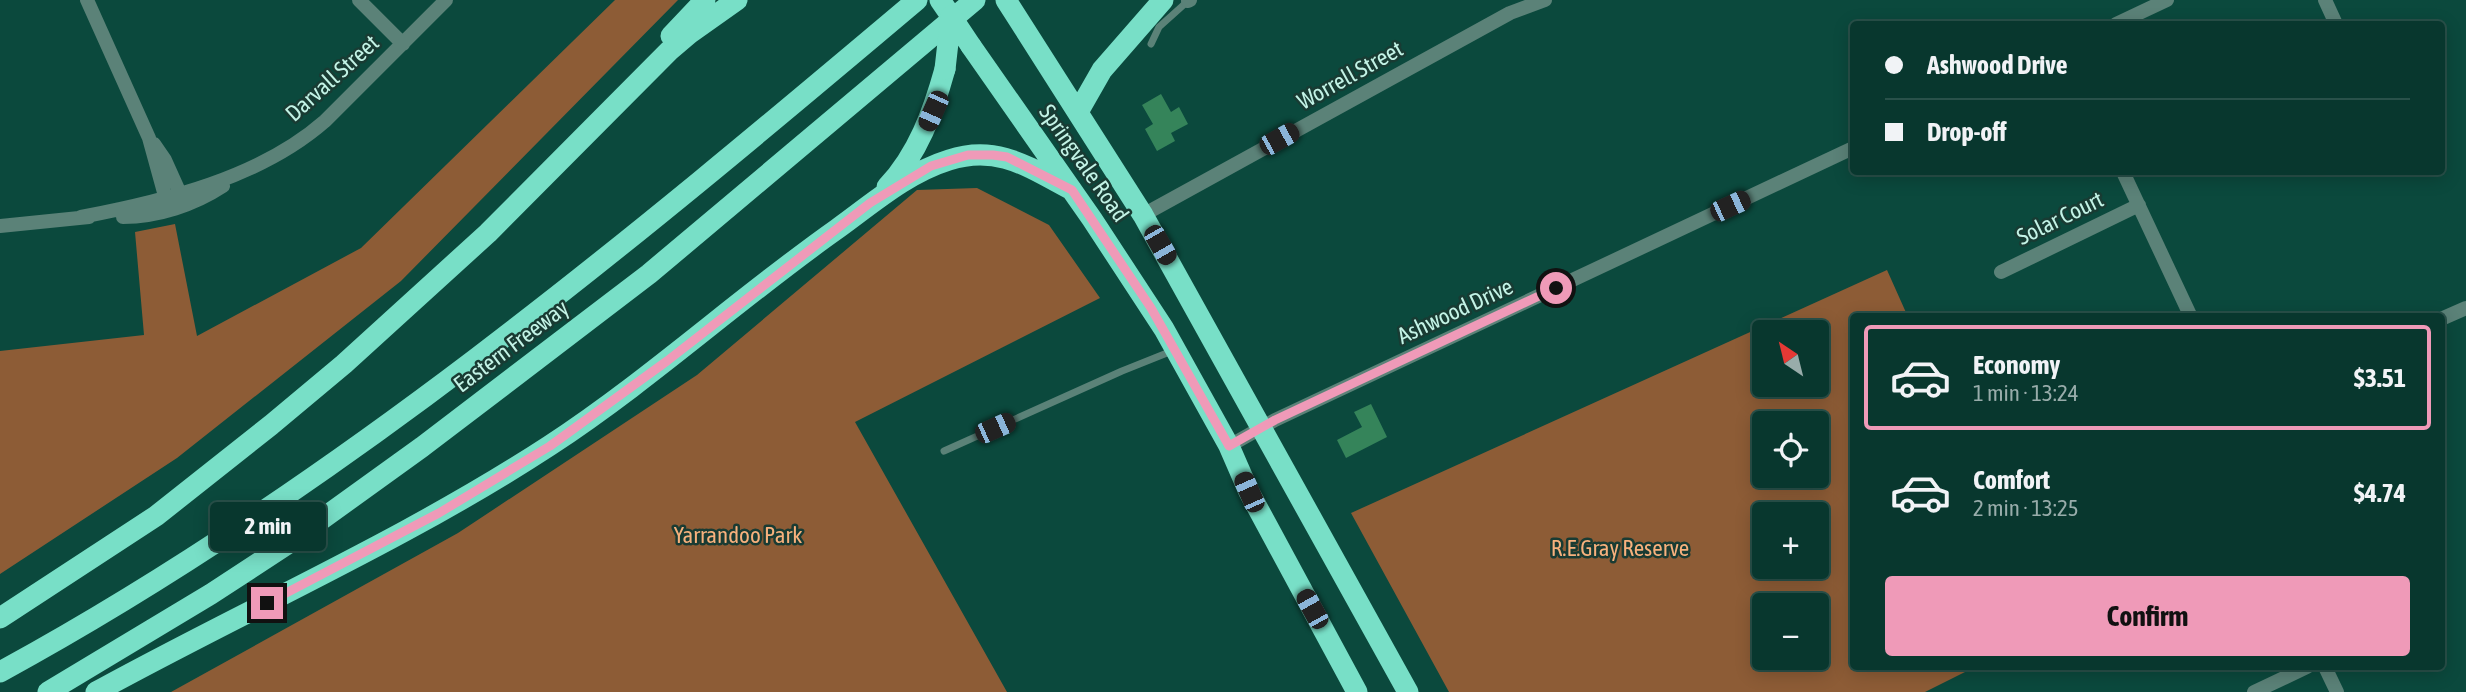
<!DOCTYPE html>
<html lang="en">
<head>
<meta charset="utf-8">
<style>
  :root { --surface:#08372e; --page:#16423a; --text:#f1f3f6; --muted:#98acaa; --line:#29514a; --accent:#ef9ab8 }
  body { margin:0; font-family:"Asap Condensed",sans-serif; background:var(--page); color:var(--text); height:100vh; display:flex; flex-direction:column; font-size:26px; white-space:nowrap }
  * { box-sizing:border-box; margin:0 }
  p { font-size:23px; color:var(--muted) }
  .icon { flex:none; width:38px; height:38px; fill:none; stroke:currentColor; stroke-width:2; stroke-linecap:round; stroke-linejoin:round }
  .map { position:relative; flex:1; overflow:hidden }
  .side { position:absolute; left:1850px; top:313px; width:595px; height:357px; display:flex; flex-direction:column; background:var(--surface); border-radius:7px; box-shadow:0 4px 18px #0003,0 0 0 2px var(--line) }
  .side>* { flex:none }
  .hud { position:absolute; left:1850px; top:21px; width:595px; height:154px; border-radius:7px; box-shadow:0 4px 18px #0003,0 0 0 2px var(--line); display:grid; align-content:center; height:154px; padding:0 35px; background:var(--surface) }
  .needle { width:46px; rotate:325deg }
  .controls { position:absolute; left:1752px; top:320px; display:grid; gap:14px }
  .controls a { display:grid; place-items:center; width:77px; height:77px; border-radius:7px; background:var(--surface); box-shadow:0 4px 18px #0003,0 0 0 2px var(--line); font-size:35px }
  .end { position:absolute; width:32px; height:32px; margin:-16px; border:9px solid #ef9ab8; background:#111; box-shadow:0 0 0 4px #111 }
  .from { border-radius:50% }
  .bubble { position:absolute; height:49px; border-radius:7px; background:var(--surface); box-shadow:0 4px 18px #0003,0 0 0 2px var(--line); font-size:23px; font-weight:700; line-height:49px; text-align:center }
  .car { position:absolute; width:21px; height:42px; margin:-21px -10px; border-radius:9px; box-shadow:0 0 5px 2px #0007; background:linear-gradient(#222 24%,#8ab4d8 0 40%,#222 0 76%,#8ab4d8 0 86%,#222 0) }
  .hud b { display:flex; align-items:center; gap:24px; height:66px; font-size:26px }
  .hud b+b { border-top:2px solid var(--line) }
  .hud i { width:18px; height:18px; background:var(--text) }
  ul { padding:12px 0 0; list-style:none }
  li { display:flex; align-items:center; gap:21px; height:105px; margin:0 14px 10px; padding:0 21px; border:4px solid transparent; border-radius:7px }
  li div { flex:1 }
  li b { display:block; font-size:26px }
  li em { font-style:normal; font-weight:700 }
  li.active { border-color:var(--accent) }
  li>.icon { width:63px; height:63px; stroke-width:1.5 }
  .primary-button { display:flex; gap:14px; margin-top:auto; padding:14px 35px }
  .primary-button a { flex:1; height:80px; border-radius:7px; background:var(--accent); color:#111; font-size:28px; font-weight:700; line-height:80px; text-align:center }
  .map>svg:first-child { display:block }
  .green { fill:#8d5c36; fill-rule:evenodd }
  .building { fill:#35845a }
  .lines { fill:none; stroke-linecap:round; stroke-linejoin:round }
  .lane { stroke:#5b8278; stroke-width:7 }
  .street { stroke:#5b8278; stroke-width:14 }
  .highway { stroke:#78dfc7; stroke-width:21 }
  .highway-bridge { stroke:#78dfc7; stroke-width:21 }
  .route { stroke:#ef9ab8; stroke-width:9 }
  .labels { text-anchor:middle; stroke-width:5; stroke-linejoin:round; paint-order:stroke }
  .street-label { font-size:23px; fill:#c3f3e6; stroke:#193b33 }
  .park-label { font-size:23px; fill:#f7b17d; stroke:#193b33 }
</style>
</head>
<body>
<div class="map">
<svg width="2466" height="692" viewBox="0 0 2466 692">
  <rect width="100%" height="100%" fill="#0b493d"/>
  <!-- green -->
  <path class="green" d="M615 0H678L401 281 177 458 0 574V351L144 335 135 232 175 224 197 336 361 248Z
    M977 188 1049 225 1100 298 855 422 1007 692H171L458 533 697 375 917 190Z
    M1887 270 1908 317H1853V667H1975L1925 692H1449L1351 513ZM1764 332H1816V385H1764ZM1764 424H1816V476H1764ZM1764 514H1816V567H1764ZM1764 606H1816V658H1764Z"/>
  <!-- building -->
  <path class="building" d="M1161 94 1171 112 1179 107 1188 124 1171 133 1175 141 1157 151 1145 129 1153 124 1142 105Z
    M1371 404 1387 437 1346 458 1337 440 1362 427 1354 412Z"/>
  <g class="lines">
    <!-- lane -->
    <path class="lane" d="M1151 44 1159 27 1188 1
      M944 451 1122 371 1172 351"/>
    <!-- street -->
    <path class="street" d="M87 0 149 138 168 207
      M359 0 403 44
      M2325 0 2336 24
      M1188 1 1190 0
      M2116 24 2167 0
      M154 144 165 160 183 200
      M2123 172 2191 317
      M1143 215 1510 13 1545 0
      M81 217C165 201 260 178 325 121L446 0
      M123 217C158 217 194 205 223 186
      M0 226 89 217
      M2001 272 2139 205
      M2441 319 2466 308
      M1229 446 1275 420 1853 148
      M2325 667 2337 692
      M2254 692 2307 667"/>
    <!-- highway -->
    <path class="highway" d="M940 0 951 16
      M1006 0 1143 215 1408 692
      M671 36 705 0
      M971 46 1092 219 1164 329 1229 446 1249 492 1357 692
      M1078 112 1102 70 1163 0
      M887 187C918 154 933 112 945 69
      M0 618 156 516 271 425 344 364 488 233 669 51 689 34 737 0
      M0 672C331 492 630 242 917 0
      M48 692 211 594 286 545 422 447 649 274 975 0
      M96 692C247 609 405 540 549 446 650 380 739 298 837 229 873 203 907 173 949 160 998 144 1030 168 1072 190"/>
    <!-- highway-bridge -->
    <path class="highway-bridge" d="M951 16 971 46
      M945 69 951 16"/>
  </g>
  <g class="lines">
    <!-- route -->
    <path class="route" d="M267 603 439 513 550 446 667 361 870 203 931 166 968 155H993L1007 157 1072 190 1151 308 1229 446 1275 420 1556 288"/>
  </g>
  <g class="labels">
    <!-- street labels -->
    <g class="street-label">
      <text transform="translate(1350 75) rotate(-29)" y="8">Worrell Street</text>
      <text transform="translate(332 78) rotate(-42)" y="8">Darvall Street</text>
      <text transform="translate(1084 163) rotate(55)" y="8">Springvale Road</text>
      <text transform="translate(2060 218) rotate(-26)" y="8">Solar Court</text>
      <text transform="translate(1455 311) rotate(-25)" y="8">Ashwood Drive</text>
      <text transform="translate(511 346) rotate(-37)" y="8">Eastern Freeway</text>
    </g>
    <!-- park labels -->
    <g class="park-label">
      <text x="738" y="543">Yarrandoo Park</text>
      <text x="1620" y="556">R.E.Gray Reserve</text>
    </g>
  </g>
</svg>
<div class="controls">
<a><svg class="needle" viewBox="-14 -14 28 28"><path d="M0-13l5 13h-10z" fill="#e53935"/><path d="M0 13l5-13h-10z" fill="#98acaa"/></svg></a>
<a><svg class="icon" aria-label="locate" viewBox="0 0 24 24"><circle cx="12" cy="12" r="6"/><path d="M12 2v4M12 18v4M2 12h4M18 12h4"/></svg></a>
<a>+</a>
<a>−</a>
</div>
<i class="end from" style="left:1556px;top:288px"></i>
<i class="end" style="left:267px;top:603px"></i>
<div class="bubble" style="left:210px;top:502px;width:116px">2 min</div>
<i class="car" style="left:933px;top:111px;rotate:204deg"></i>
<i class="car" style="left:1279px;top:139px;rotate:61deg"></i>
<i class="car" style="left:1730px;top:206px;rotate:65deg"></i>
<i class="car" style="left:1160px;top:245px;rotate:150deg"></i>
<i class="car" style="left:995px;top:428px;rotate:66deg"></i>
<i class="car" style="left:1249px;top:492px;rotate:336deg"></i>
<i class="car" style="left:1312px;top:609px;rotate:331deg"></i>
<div class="hud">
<b><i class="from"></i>Ashwood Drive</b>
<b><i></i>Drop-off</b>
</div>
<section class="side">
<ul>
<li class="active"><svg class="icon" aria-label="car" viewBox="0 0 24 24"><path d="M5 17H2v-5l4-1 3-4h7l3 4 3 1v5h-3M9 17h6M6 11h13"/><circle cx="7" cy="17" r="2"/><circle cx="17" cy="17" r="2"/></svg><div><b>Economy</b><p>1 min · 13:24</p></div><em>$3.51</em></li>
<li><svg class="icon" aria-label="car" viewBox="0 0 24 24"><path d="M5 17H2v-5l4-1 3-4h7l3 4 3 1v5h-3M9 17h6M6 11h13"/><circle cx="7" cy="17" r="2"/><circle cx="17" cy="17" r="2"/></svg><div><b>Comfort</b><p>2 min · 13:25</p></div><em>$4.74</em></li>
</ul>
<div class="primary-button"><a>Confirm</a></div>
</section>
</div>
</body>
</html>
